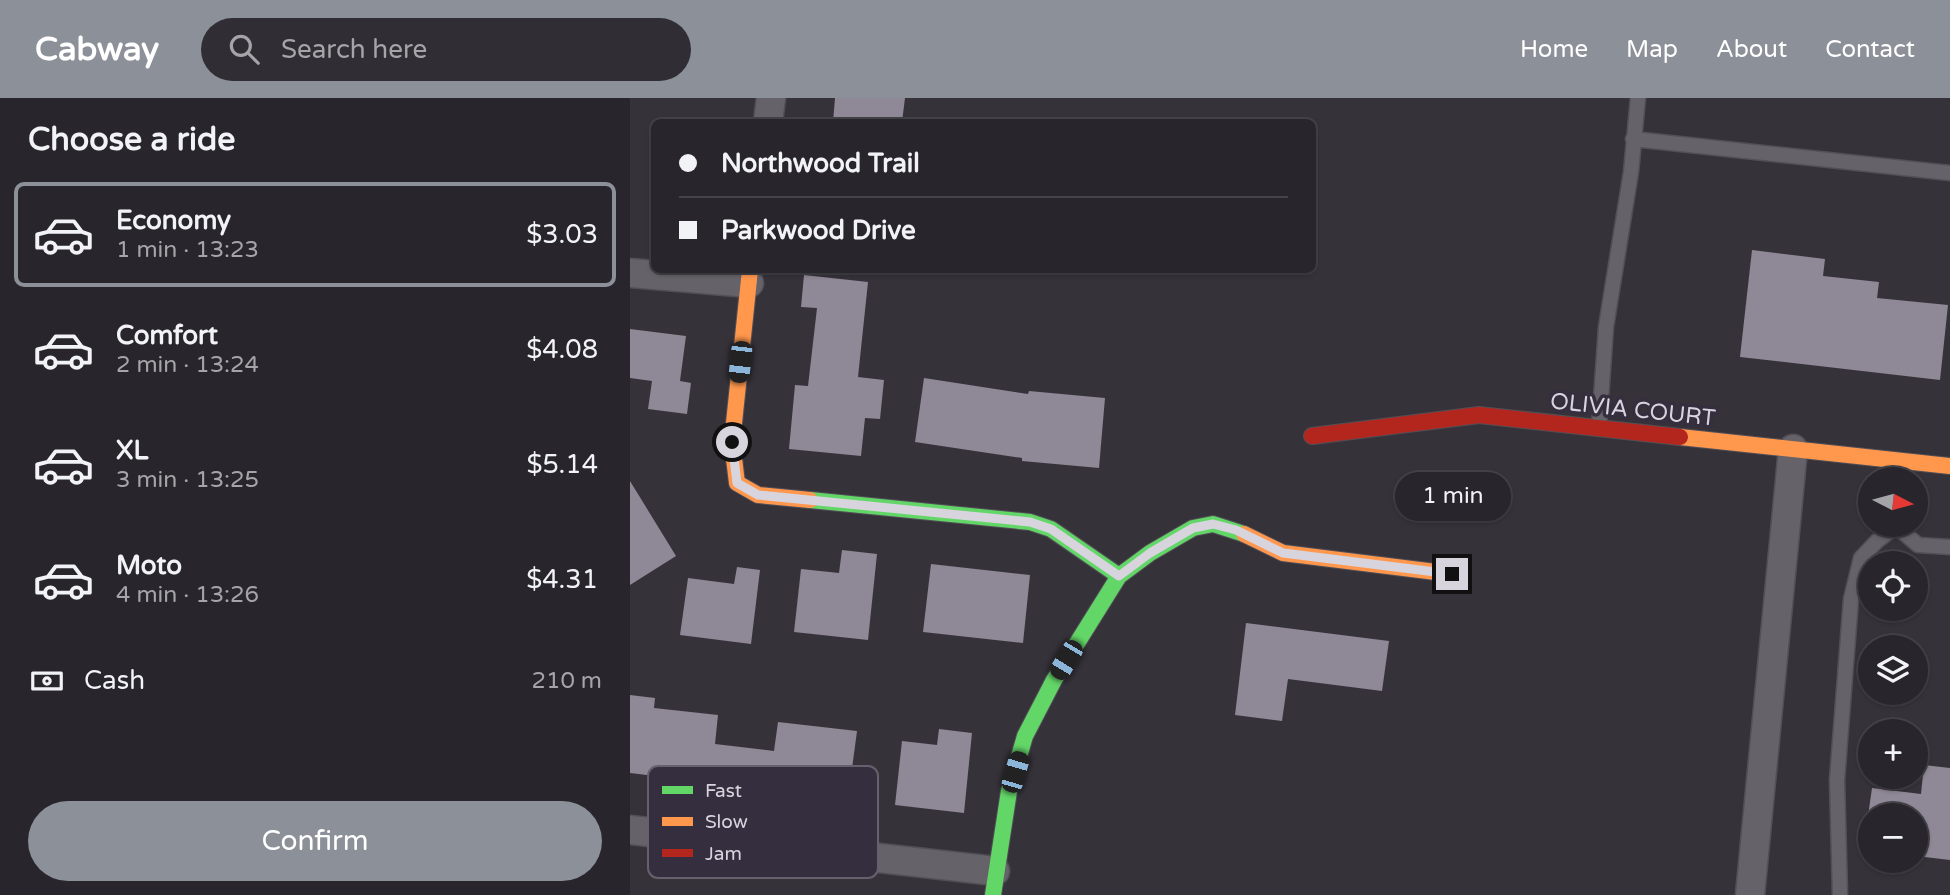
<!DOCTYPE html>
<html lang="en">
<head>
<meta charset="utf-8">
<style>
  :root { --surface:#28262c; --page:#302e34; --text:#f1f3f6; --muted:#a5a5a9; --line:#444348; --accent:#8c9099 }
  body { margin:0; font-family:"Varela Round",sans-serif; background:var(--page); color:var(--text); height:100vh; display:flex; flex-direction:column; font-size:26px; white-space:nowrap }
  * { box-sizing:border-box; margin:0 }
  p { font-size:23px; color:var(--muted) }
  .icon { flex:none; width:38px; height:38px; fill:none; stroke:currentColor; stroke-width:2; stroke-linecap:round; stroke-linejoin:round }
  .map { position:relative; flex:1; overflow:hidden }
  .details { display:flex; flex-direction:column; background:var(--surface); width:630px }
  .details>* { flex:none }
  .hud { position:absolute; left:21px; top:21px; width:665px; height:154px; border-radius:10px; box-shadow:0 2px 5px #0004,0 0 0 2px var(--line); display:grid; align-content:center; height:154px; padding:0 28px; background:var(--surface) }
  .needle { width:46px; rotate:96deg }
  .controls { position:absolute; left:1228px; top:369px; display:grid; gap:14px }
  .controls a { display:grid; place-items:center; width:70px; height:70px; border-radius:50%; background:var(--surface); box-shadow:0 2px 5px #0004,0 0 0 2px var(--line); font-size:35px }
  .end { position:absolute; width:32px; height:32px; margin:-16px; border:9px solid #d8d4de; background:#111; box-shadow:0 0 0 4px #111 }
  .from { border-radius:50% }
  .bubble { position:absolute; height:49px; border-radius:24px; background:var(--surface); box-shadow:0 2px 5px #0004,0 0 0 2px var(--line); font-size:23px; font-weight:600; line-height:49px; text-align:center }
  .car { position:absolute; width:21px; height:42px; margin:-21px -10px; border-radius:9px; box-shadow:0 0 5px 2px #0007; background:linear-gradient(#222 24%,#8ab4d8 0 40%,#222 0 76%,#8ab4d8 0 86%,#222 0) }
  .hud b { display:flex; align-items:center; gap:24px; height:66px; font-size:26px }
  .hud b+b { border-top:2px solid var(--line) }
  .hud i { width:18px; height:18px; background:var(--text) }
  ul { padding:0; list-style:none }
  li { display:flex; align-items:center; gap:21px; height:105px; margin:0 14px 10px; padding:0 14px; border:4px solid transparent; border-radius:10px }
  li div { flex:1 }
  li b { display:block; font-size:26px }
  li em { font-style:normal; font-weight:600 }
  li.current { border-color:var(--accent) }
  li>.icon { width:63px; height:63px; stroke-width:1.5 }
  h2 { padding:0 28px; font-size:32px; line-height:84px }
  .pay { display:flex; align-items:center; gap:18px; height:77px; padding:0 28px; font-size:26px }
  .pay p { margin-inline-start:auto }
  .primary-button { display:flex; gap:14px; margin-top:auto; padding:14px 28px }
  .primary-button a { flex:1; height:80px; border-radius:42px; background:var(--accent); color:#fff; font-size:28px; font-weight:600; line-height:80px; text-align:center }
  header { display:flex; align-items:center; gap:42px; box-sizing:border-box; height:98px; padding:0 35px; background:var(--accent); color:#fff }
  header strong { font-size:33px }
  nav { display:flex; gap:38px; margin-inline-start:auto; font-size:24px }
  .search { width:490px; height:63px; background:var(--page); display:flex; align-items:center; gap:18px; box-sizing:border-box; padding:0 24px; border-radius:38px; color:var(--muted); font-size:26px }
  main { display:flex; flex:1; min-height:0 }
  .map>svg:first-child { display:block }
  .building { fill:#8f8896 }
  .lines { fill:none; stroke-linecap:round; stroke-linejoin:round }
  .lane-casing { stroke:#524f57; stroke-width:17 }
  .street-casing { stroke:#524f57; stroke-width:31 }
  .fast-casing { stroke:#524f57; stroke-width:18 }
  .slow-casing { stroke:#524f57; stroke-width:18 }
  .jam-casing { stroke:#524f57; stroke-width:18 }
  .lane { stroke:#666269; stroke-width:14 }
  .street { stroke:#666269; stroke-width:28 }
  .fast { stroke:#63d668; stroke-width:16 }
  .slow { stroke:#ff974d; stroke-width:16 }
  .jam { stroke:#b3261e; stroke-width:16 }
  .route { stroke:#d8d4de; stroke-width:9 }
  .labels { text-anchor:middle; stroke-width:7; stroke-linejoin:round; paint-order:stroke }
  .street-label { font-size:23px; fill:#d8d4de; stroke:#352e3e }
  .key { fill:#352e3e; stroke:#66606e; stroke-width:2 }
  .key-label { font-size:19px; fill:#d8d4de }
</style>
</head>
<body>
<header>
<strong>Cabway</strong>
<div class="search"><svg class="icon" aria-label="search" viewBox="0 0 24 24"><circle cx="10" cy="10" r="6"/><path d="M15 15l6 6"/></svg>Search here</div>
<nav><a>Home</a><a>Map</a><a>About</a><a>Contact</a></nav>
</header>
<main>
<section class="details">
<h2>Choose a ride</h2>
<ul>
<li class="current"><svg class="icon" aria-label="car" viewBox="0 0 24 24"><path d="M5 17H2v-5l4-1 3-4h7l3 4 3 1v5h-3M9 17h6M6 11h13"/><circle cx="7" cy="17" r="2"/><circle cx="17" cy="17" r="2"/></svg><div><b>Economy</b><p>1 min · 13:23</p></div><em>$3.03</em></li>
<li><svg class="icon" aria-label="car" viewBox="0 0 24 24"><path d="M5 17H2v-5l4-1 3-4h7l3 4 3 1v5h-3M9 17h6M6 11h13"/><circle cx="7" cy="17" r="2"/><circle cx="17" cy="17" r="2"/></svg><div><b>Comfort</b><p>2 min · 13:24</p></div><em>$4.08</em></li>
<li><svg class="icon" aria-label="car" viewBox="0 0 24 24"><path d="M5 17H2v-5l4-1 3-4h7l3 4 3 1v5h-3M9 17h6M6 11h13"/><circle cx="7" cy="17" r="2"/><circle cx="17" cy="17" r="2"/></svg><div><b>XL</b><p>3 min · 13:25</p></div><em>$5.14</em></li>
<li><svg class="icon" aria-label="car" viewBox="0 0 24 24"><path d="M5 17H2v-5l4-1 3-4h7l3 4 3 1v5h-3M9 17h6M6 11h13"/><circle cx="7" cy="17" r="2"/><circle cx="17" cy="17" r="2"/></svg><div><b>Moto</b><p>4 min · 13:26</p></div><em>$4.31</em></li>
</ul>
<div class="pay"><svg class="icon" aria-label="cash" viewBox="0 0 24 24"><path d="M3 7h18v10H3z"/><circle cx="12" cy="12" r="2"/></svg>Cash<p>210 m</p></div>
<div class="primary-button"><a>Confirm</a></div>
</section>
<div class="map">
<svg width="1320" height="797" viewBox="0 0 1320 797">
  <rect width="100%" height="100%" fill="#36323a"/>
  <!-- building -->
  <path class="building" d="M205 0H275L272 24H203Z
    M1122 152 1195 161 1193 178 1249 184 1247 200 1318 207 1310 282 1110 259Z
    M174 177 238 184 228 279 254 282 250 321 235 320 231 358 159 351 165 287 178 288 187 210 171 209Z
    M0 231 56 238 50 283 61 285 57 316 18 311 22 283 0 280Z
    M294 280 398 296 399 293 475 300 469 370 392 363V360L285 344Z
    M0 383 46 458 0 487Z
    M212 452 247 456 238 542 164 534 171 471 209 475Z
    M301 466 400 477 393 545 293 534Z
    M107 469 130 472 121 546 50 537 58 480 104 486Z
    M616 525 759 543 752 593 658 581 652 623 605 617Z
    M0 597 25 600 24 610 88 617 85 646 144 653 148 624 227 633 218 701 0 675Z
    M309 631 342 635 334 715 265 707 272 643 307 647Z
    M1294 667 1320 670V762L1286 758V718H1238L1242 690 1291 696Z"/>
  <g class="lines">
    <defs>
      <path id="lane" d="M1003 41 1320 75
        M969 329 976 229 1001 74 1008 0
        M1267 429 1288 447 1320 449
        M1210 797 1207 682 1221 501 1231 460 1247 443 1268 427"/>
      <path id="street" d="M138 24 141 0
        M0 175 119 185
        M0 732 365 773
        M1120 797 1163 351"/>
      <path id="fast" d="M180 402 400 424 421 431 489 478
        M363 797 379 693 395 638 424 582 489 478 520 455 563 430 583 426 614 436"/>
      <path id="slow" d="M120 172 102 344 107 385 128 397 180 402
        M1050 339 1320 368
        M614 436 653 455 822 476"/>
      <path id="jam" d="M682 338 849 317 1050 339"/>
    </defs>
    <!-- lane casing -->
    <use href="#lane" class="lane-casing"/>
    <!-- street casing -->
    <use href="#street" class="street-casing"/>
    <!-- fast casing -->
    <use href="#fast" class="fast-casing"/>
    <!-- slow casing -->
    <use href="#slow" class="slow-casing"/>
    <!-- jam casing -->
    <use href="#jam" class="jam-casing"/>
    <!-- lane -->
    <use href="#lane" class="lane"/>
    <!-- street -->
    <use href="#street" class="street"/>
    <!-- fast -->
    <use href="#fast" class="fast"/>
    <!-- slow -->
    <use href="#slow" class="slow"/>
    <!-- jam -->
    <use href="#jam" class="jam"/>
  </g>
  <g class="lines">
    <!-- route -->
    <path class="route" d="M102 344 107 385 128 397 400 424 421 431 489 478 520 455 563 430 583 426 606 432 653 455 822 476"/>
  </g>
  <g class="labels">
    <!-- street labels -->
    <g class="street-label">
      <text transform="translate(1003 311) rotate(6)" y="8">OLIVIA COURT</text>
    </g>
  </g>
  <!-- legend -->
  <rect x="18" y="668" width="230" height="112" rx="10" class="key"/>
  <rect x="32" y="688" width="31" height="8" fill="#63d668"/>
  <rect x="32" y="719" width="31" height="9" fill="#ff974d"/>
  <rect x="32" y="751" width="31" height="8" fill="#b3261e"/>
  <g class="key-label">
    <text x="75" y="699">Fast</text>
    <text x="75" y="730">Slow</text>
    <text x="75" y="762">Jam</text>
  </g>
</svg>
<div class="controls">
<a><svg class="needle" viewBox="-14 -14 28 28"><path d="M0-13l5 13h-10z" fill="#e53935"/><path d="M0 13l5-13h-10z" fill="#a5a5a9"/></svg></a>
<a><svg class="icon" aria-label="locate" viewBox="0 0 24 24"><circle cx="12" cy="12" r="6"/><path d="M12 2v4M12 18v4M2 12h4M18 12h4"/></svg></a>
<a><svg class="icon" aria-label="layers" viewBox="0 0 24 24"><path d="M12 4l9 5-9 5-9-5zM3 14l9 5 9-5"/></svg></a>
<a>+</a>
<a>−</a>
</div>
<i class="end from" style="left:102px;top:344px"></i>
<i class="end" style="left:822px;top:476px"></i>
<div class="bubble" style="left:765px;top:374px;width:116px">1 min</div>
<i class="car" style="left:110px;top:264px;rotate:186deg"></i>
<i class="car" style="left:436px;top:562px;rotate:211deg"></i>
<i class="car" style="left:385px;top:674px;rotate:16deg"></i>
<div class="hud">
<b><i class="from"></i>Northwood Trail</b>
<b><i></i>Parkwood Drive</b>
</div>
</div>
</main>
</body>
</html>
